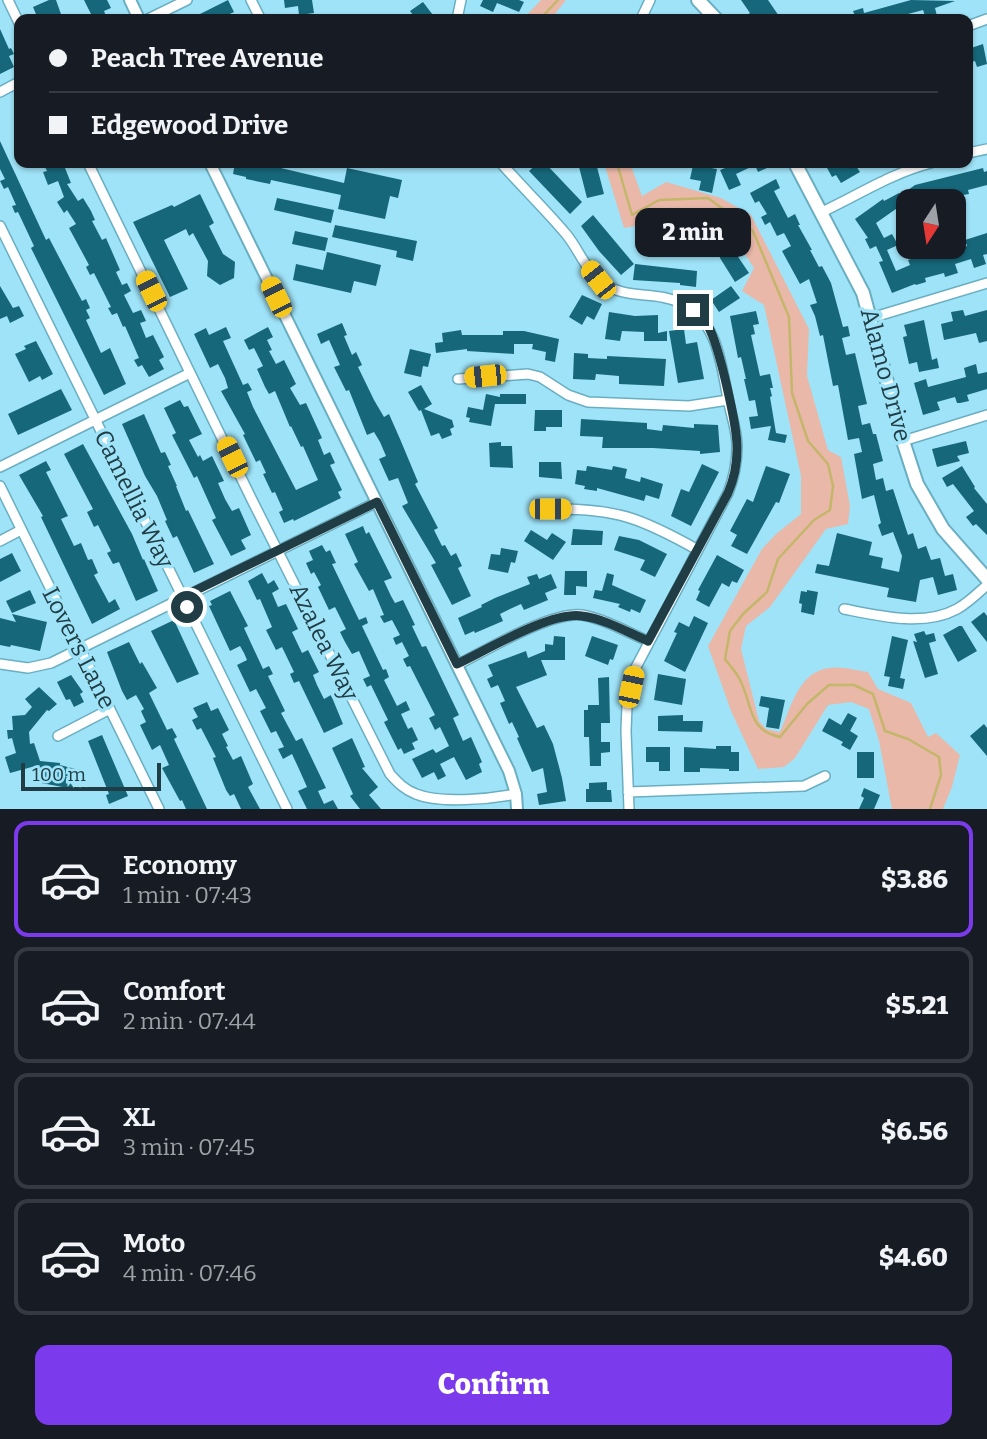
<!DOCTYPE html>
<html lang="en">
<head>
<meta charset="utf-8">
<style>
  :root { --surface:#171b24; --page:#242831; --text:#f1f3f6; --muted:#9ea1a6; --line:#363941; --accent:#7c3aed }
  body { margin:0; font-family:Bitter,serif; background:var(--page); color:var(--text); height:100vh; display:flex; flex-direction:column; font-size:26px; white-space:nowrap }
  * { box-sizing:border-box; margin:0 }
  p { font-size:23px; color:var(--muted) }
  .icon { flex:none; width:38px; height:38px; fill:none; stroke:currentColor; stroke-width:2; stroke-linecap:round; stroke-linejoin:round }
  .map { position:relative; height:809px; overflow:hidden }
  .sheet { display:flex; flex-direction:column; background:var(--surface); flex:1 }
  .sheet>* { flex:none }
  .hud { position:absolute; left:14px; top:14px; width:959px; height:154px; border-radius:14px; box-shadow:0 2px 5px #0004; display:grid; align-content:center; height:154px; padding:0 35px; background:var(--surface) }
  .needle { width:46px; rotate:192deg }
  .buttons { position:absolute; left:896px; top:189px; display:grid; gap:14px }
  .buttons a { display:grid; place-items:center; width:70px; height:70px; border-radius:14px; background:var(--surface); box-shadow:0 2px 5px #0004; font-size:35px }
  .scale { position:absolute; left:21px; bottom:18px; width:140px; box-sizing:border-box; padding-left:7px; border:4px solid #203d45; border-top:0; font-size:19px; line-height:24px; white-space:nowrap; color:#203d45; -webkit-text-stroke:5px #9fe3f8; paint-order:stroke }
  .end { position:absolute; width:32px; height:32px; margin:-16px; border:9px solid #203d45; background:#fff; box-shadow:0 0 0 4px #fff }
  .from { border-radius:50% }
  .bubble { position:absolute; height:49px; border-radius:14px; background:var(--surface); box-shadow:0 2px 5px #0004; font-size:23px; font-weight:800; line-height:49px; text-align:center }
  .car { position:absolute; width:21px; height:42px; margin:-21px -10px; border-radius:9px; box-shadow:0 0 5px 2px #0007; background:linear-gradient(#f5c518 24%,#345 0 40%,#f5c518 0 76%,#345 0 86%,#f5c518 0) }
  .hud b { display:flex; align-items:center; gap:24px; height:66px; font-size:26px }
  .hud b+b { border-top:2px solid var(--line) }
  .hud i { width:18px; height:18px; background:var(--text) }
  ul { padding:12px 0 0; list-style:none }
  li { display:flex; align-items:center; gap:21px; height:116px; margin:0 14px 10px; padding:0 21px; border:4px solid var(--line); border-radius:14px }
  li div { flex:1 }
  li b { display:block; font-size:26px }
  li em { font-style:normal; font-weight:800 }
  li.active { border-color:var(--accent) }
  li>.icon { width:63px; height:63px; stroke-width:1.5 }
  .cta { display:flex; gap:14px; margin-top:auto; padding:14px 35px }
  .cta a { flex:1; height:80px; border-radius:14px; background:var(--accent); color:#fff; font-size:28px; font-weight:800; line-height:80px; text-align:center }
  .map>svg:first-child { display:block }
  .green { fill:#e9b8a9 }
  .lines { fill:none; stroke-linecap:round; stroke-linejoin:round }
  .stream { stroke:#c4b66a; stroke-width:2.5 }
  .building { fill:#16677a }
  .minor-casing { stroke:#6aaec2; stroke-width:12 }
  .tertiary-casing { stroke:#6aaec2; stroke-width:14 }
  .secondary-casing { stroke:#6aaec2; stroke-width:16 }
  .minor { stroke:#fff; stroke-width:9 }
  .tertiary { stroke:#fff; stroke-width:10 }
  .secondary { stroke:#fff; stroke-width:12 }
  .route { stroke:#203d45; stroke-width:9 }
  .labels { text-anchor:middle; stroke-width:7; stroke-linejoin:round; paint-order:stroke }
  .street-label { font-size:24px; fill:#203d45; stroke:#9fe3f8 }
</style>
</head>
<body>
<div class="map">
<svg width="987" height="809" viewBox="0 0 987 809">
  <rect width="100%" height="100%" fill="#9fe3f8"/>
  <!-- green -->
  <path class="green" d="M541 0H566L551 19H523Z
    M604 163H630L642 196 666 182 721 198 751 215 809 329 807 376 828 450 841 457 850 506 848 524 826 529 770 607 746 626 741 649 759 721 766 729 780 732C791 708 798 672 829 668 841 666 856 670 868 672L878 689 911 703 928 737 936 733 960 755 952 787 943 809H892L879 741 869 709 851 702 828 705 795 758 784 767 758 769 731 711 708 646 762 549 776 534 801 514V476L764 305 742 291 754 268 729 230 698 219 665 221 624 228Z"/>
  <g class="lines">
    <!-- stream -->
    <path class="stream" d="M540 19 558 0
      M617 163 632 215 659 200 708 198 753 231 789 317 792 393 808 441 828 464 833 486 830 510 814 520 778 559 767 592 743 614 730 631 725 659C731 667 738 674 741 682 753 707 748 730 780 737L807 704 829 685H854L873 694 885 731 908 739 939 757 941 775 930 809"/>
  </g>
  <!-- building -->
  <path class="building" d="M49 0H56L62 17 38 19 33 7Z
    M84 0H107L111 8 104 11 107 19H79L91 14Z
    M228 0 234 12 219 19H203L200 14Z
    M284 0H312L314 13 299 15 298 6 285 8Z
    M483 0H519L524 2 519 12 497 3 493 12 480 6Z
    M741 0H768L781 19H741L750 13Z
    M911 0 955 1 935 8 937 16 926 19 923 10 908 14 910 19H850L855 16 853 11 863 8 864 13Z
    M423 2 436 19H416L410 11Z
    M0 29 9 49 11 48 14 54 9 56 14 67 0 74Z
    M983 44 987 64 977 67 975 61 968 63V49Z
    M0 141 46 240 49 238 82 301 86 299 90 308 86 310 90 318 86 320 101 353 110 348 126 384 104 395 31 248 34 246 18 212 15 213 12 206 16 205 8 187 4 189 0 181 5 179 0 169Z
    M43 163H63L71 183 67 184 78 201 83 198 91 211 95 220 92 221 102 240 106 238 120 270 116 272 122 285 127 283 131 291 124 295 133 313 141 310 146 321 140 323 146 338 153 335 164 357 159 360 164 369 149 377 142 365 138 367 134 360 139 358 125 326 123 327 117 313 112 315 108 308 111 307 94 273 90 275 86 267 89 265 69 228 76 224 67 210 64 213 57 202 64 197 58 181 48 185 43 172 47 171Z
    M235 163 263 166 264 164 344 183 347 168 402 180 398 198 390 196 385 219 338 209 341 195 271 180 270 184 246 179V177L233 174Z
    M538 163H545L582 202 570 214 529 171Z
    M578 163H596L604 194 587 198Z
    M728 163H778L758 172 755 165 736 174 741 185 729 190 720 170 730 166Z
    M832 163H854L860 172 841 183 836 175 832 177 826 166Z
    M693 165 717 169 712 193 699 190 701 181 690 179Z
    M983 168 984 172 987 171V185L968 190 969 194 957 196V193L941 197 942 201H908V214L903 204 876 223 884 238 892 234 898 245 887 250 896 271 910 265 908 260 937 249V247H947L948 251 967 246 965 240 987 233V254L983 255 986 264 974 268 971 259 955 264 958 273 945 277 944 273 925 278 926 282 916 285 915 284 892 293 879 262 883 261 876 246 870 249 865 239 868 238 855 219 883 199 884 201 899 193 901 195 915 185Z
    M776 179 780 188 774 191 788 218 795 214 800 225H798L812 250H810L819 267 822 266 831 283 843 327 848 326 850 336 842 338 846 355 855 353 867 404 858 406 862 425 870 423 873 434H876L883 461 873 464 876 480 883 478 886 491 893 489 908 535 913 533 918 549 926 546 931 560 940 558 945 576 953 574 957 590 938 595 933 577 920 580 916 602 887 597 889 588 815 573 817 564 829 566 837 533 872 542 869 555 883 558 881 568 899 572 902 556 893 532 882 536 878 525 881 523 874 495 862 499 854 454 862 452 859 438 848 440 838 385 833 386 823 335 820 336 815 316 810 305 817 303 809 279 800 284 782 251 791 246 784 233 777 236 770 222 765 225 761 217 767 214 759 201 755 203 750 193Z
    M200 194 214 223 209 226 223 254 235 262 234 278 220 285 207 276 208 261 193 233 189 236 186 229 164 240 188 289 170 297 133 222 172 205 174 207Z
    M277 198 334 210 331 223 274 210Z
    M593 215 634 264 621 275 599 251 581 226Z
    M335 225 417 241 413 261 396 257 397 251 332 237Z
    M694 227 726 239 749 273 735 282 720 258 719 253 691 243 654 247 653 231Z
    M295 231 328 238 325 251 292 244Z
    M327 252 381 265 376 286 354 281 351 293 293 280 296 264 323 270Z
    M635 264 697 271 696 287 680 285V283L633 280Z
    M0 286 13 308 19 306 24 316 10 323 7 316 0 319Z
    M731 286 740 298 719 312 711 300Z
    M582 295 602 304 594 320 587 316 582 325 569 317Z
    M963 310 965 316 987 310V341L979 343 976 333 944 340 941 324 953 321 951 312Z
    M756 311 759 324 753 325 755 334 751 335 760 376 770 374 773 388H770L772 396 770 397 776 433 787 435 785 443 768 440 771 426 751 429 749 417 758 416 755 400 749 401 744 379H746L741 357 738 358 730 316Z
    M609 312 635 316 658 315V333L667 331V341H644V332L622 331 620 341 605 339Z
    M924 320 932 360 937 358 939 368 919 372 917 362 909 364 903 337 907 336 904 325Z
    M342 323 347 335 344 336 352 355 356 352 362 365 358 367 374 400 384 417 389 414 400 439 418 482 415 484 438 528 434 530 442 546 445 545 451 556 456 553 462 566 458 568 471 596 452 605 431 565 436 563 402 506 408 503 398 478 389 481 379 459 386 456 380 442 374 432 367 435 349 390 346 391 334 367 340 365 329 340 321 344 317 334Z
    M226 327 231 338 223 341 243 385 248 383 252 390 247 392 253 407 296 490 318 480 303 446 301 447 291 426 290 427 275 391 269 394 265 387 257 369 263 366 254 348 249 350 244 340 268 327 273 337 267 340 272 350 269 351 276 364 284 360 296 384 290 388 300 405 306 403 322 438 318 440 324 455 330 452 335 463 330 465 342 490 338 492 341 498 294 521 293 519 284 523 279 512 283 510 275 492 272 493 263 474 266 473 260 460 256 462 243 435 245 434 221 391 228 388 225 378 218 364 210 368 194 334 206 328 209 335Z
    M684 329 686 344 697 342 704 379 678 383 669 331Z
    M461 330 462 335H503V331H524L559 339 555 362 545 360 546 352 532 349 533 344H514V354L467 351V349L436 353 435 343 443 342 442 333Z
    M36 341 53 374 42 380 40 376 29 382 15 354 26 349 24 346Z
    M410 349 431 354 428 367 423 366 421 377 404 373Z
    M574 353 588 354V358L607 359V356L666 359 664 386 619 384V376L596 374 595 380 573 379Z
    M976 364 978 374 987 372V389L967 395 969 401 960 403H957L955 397 937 402 940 410 923 415 914 383 926 379 928 387 966 377 964 368Z
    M421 385 432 404 424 409 452 420 454 427 450 429 452 435 442 439 439 433 431 436 421 410 419 411 408 392Z
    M61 389 72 410 18 435 8 414Z
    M486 394 500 397V394H526V404H495L491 426 469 422 470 418 466 417 468 407 483 410Z
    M180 400 184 407 188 406 202 434 189 440 198 457 200 455 203 461 212 456 224 481 218 483 225 499 232 511 239 508 251 535 241 540 246 549 231 556 212 520 216 518 197 476 194 478 172 435 176 433 164 408Z
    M535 410H562V427H546V431H534Z
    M144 414 161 453 165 452 171 465 168 466 177 486H176L186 511 188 510 214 564 194 573 177 536 173 538 165 521 167 520 157 496 145 476 122 424Z
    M581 419 647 423V429L662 431 663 425 694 428V424L718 425 720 452 700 454V451L653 448H602L603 437 580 436Z
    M966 441 969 453 957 456 960 461 937 467 932 449Z
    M501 442V446H512L513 468 490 467 489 443Z
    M83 444 132 534 143 560 144 559 158 591 136 601 119 562 113 564 107 553 111 551 98 525 94 527 87 512 93 509 64 454Z
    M46 461 51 470 46 472 68 516 61 519 74 546 81 543 88 560 92 559 98 573 94 575 109 603 115 599 120 609 92 624 41 517 43 516 19 475Z
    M539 462H561L562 479 539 477Z
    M702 464 719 472 691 526 671 516 681 489 689 492Z
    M587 466 612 470 613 466 627 469 625 478 640 482 641 477 663 484 659 499 646 495 644 501 597 488V491L584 489 585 486 575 484 577 470 586 471Z
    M766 466 790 474 779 503 776 502 747 554 731 546 737 535 730 531 747 499 753 502Z
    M962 466 975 487 974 488 987 504V535L976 524 973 526 966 517 974 511 953 484 947 487 942 478Z
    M363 526 366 534 369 532 392 578 384 581 391 596 395 603 403 600 415 625 412 626 422 647 426 646 459 715 453 718 463 741 471 737 482 762 479 764 482 772 466 780 454 757 440 764 446 776 438 780 434 772 422 778 412 759 433 749 436 753 449 746 440 727 435 730 429 718 435 715 410 666 407 667 403 659 409 656 402 642 396 645 393 638 400 635 392 620 384 623 380 616 384 615 373 589 369 591 354 564 358 562 345 534Z
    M573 529 603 531 602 545H571Z
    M531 530 547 540 552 533 566 542 553 560 524 541Z
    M619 536 639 540 667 554 655 577 640 570 645 560 614 550Z
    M322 545 326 552 330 550 336 563 332 564 359 620 366 617 368 623 362 626 383 670 386 669 389 677 384 680 397 706 406 701 410 710 401 714 408 729 412 727 418 740 412 743 415 749 404 754 401 748 398 750 384 722 388 720 371 685 367 687 363 679 370 676 359 651 352 654 345 642 340 632 346 629 335 607 329 610 318 587 321 585 314 572 311 574 306 563 313 560 309 551Z
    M501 548 518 551 515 563 511 562 508 573 488 569 491 554 500 555Z
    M12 553 21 571 0 582V559Z
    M717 555 744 570 737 583 732 581 729 587 722 583 709 607 696 600 700 591 698 590Z
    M565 571H587V587L576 586V595H564Z
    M262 573 268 584 274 580 279 589 272 593 278 607 286 604 298 629 292 632 302 653 308 650 319 672 313 675 317 685 324 699 331 695 343 724 324 733 299 681 294 683 290 674 294 672 282 647 276 650 266 630 272 627 260 599 257 600 248 581Z
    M607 573 614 575 612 585 646 600 640 613 631 609 630 612 618 607 620 604 593 598 595 590 602 591Z
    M537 574 539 579 551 574 557 588 545 593 548 600 524 610 521 604 510 609 500 614 503 621 475 633 474 631 465 635 458 618 482 607 481 605 495 598 530 584 527 577Z
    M30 590 36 603 12 613 6 601Z
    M807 590 818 592 814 615 801 612 802 604 799 603 801 591 807 592Z
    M230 591 248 626 244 628 263 669 269 666 273 674 268 676 285 711 281 713 296 741 302 738 326 788 318 791 324 804 333 800 338 809H307L298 791 307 787 299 769 292 754 283 759 278 749 284 747 276 731 271 733 260 711 266 708 256 689 250 692 237 665 247 660 244 653 240 646 230 651 209 606 212 605 210 601Z
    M984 612 987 616V642L971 622Z
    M12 614 47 622 40 651 11 645 10 647 0 645V618L16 622Z
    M694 616 708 623 685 672 664 661 677 633 674 632 679 622 689 627Z
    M174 620 199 674 177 683 151 631Z
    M959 626H962L977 651 958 662 943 635Z
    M924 631 926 635 934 633 936 641 929 643 938 674 925 678 913 641 917 642 914 634Z
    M554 636 565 637V660H541L547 675 516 687 537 728 544 725 553 744 562 778 566 801 539 805 537 794 547 792 543 768 532 772 517 738 519 737 512 722 509 724 500 703 505 701 498 685 491 688 487 679 493 676 488 665 526 651 528 658 545 651V644L553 645Z
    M592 636 618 645 613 660 610 659 608 665 585 656Z
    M892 636 908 640 900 678 905 679 903 689 888 686 890 677 884 676Z
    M129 642 140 664 142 662 157 688 149 693 167 730 172 728 177 737 174 739 207 809H186L182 800 180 801 162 768 169 765 160 745 152 750 140 725 146 722 141 711 144 709 136 695 127 700 122 691 107 652Z
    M658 674 686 679 682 705 654 700Z
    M71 675 83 692 80 694 84 702 74 707 70 699 66 700 57 682Z
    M609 677 610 723H601V742H610V752L601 753V766H590L589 737H584V710H588V705H599L598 678Z
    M39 687 57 704 49 711 47 710 29 732 30 744 34 743 40 761 60 763V765L83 771 81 779 76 777 73 789 36 782 39 765 10 773 5 757 16 753 12 738 8 739 7 730H13L12 716 25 715 32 707 25 699Z
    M761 696 785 700 779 729 766 727 769 708 759 706Z
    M207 702 211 711 218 708 229 730 222 734 228 746 226 747 233 760 241 756 253 784 248 787 260 809H241L234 794 230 796 226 790 213 758 216 757 201 728 197 730 192 720 198 717 193 708Z
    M848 713 857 718 850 731 858 736 850 750 841 745 843 742 822 731 829 718 841 725Z
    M683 715V721H703L702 732 658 731V716Z
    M984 724 987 728V756L970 736Z
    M102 735 128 796 109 804 106 795 109 794 88 741Z
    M352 738 365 767 362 768 378 787 369 795 381 809H360L350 796 353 794 332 748Z
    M716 746H731V752H739V771H729V769L700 768V772H684V747L716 749Z
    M646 747H670V771H659V762H646Z
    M857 752H874V778H857Z
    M607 782V790H611L612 802H586V789H589V783Z
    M864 788 880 795 874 809H859L864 798 861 796Z"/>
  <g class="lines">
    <defs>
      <path id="minor" d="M8 0 19 23
        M251 0 260 18
        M148 19 187 0
        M457 19 461 0
        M641 19 650 0
        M968 26 987 19
        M0 92 19 82
        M968 153 987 149
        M88 163 252 500 390 774C398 783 405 790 416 794 440 804 490 799 516 794
        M501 163C522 187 545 209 566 234 578 248 585 269 600 281 625 301 654 290 681 303 718 321 721 364 728 399 731 415 737 430 737 446 737 462 734 478 728 493L635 669 627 706 626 731 629 809
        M822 212C858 195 892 173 931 163
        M0 226 287 809
        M871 318 987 283
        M458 379 528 374 540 377 568 395 588 402 689 406 728 400
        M903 441 987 415
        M0 467 190 373
        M0 486 159 809
        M550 509C616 508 641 518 698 550
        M0 541 21 530
        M844 609C879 616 924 627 957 609 968 603 978 593 987 585
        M0 664 28 668 51 663 377 502
        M457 665C487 650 551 611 582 615 605 619 627 632 648 641
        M58 736 110 709
        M628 792 804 786 825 776"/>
      <path id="tertiary" d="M130 0 139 19
        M210 163 509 771 516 794 517 809"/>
      <path id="secondary" d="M698 0 716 19
        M795 163 863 293 903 441 917 484 943 529 987 579"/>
    </defs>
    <!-- minor casing -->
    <use href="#minor" class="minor-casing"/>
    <!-- tertiary casing -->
    <use href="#tertiary" class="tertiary-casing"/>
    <!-- secondary casing -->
    <use href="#secondary" class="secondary-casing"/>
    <!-- minor -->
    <use href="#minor" class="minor"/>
    <!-- tertiary -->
    <use href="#tertiary" class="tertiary"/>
    <!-- secondary -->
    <use href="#secondary" class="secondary"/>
  </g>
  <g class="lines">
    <!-- route -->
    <path class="route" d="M187 607 182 597 377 502 457 664C487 650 551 611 582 616 605 619 627 632 648 641L728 493C734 479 737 465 737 450 738 428 719 345 708 326 704 320 698 315 693 310"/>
  </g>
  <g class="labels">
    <!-- street labels -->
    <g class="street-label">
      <text transform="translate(886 375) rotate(75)" y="8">Alamo Drive</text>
      <text transform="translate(134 499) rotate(64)" y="8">Camellia Way</text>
      <text transform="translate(324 642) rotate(64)" y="8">Azalea Way</text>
      <text transform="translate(79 648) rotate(63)" y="8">Lovers Lane</text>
    </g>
  </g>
</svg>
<div class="buttons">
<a><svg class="needle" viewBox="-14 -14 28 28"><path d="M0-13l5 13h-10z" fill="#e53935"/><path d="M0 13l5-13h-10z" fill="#9ea1a6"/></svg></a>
</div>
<div class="scale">100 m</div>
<i class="end from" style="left:187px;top:607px"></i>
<i class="end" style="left:693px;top:310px"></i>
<div class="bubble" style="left:635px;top:208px;width:116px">2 min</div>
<i class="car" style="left:598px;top:280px;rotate:322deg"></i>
<i class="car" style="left:151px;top:291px;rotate:334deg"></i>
<i class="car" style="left:276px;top:297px;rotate:334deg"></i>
<i class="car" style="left:485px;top:376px;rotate:264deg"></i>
<i class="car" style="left:232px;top:457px;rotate:334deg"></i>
<i class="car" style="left:550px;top:509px;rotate:90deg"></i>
<i class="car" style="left:631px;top:687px;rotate:12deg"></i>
<div class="hud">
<b><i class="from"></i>Peach Tree Avenue</b>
<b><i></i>Edgewood Drive</b>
</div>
</div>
<section class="sheet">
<ul>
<li class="active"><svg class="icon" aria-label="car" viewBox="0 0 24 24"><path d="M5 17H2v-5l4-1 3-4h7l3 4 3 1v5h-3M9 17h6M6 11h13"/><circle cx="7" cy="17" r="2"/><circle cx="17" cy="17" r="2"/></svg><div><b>Economy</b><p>1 min · 07:43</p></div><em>$3.86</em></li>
<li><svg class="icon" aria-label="car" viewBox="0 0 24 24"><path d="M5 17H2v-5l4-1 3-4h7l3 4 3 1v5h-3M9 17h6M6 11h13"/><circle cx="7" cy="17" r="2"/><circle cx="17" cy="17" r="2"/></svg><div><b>Comfort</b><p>2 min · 07:44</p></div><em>$5.21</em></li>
<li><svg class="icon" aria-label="car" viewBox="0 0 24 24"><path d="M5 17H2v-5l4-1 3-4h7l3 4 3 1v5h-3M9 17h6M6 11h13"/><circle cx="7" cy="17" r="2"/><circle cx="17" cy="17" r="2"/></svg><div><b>XL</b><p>3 min · 07:45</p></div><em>$6.56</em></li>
<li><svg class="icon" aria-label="car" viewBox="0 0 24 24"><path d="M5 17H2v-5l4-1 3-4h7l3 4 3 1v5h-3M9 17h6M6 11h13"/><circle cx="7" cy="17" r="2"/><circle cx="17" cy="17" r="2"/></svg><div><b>Moto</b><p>4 min · 07:46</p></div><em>$4.60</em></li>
</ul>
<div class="cta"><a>Confirm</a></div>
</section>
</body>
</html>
